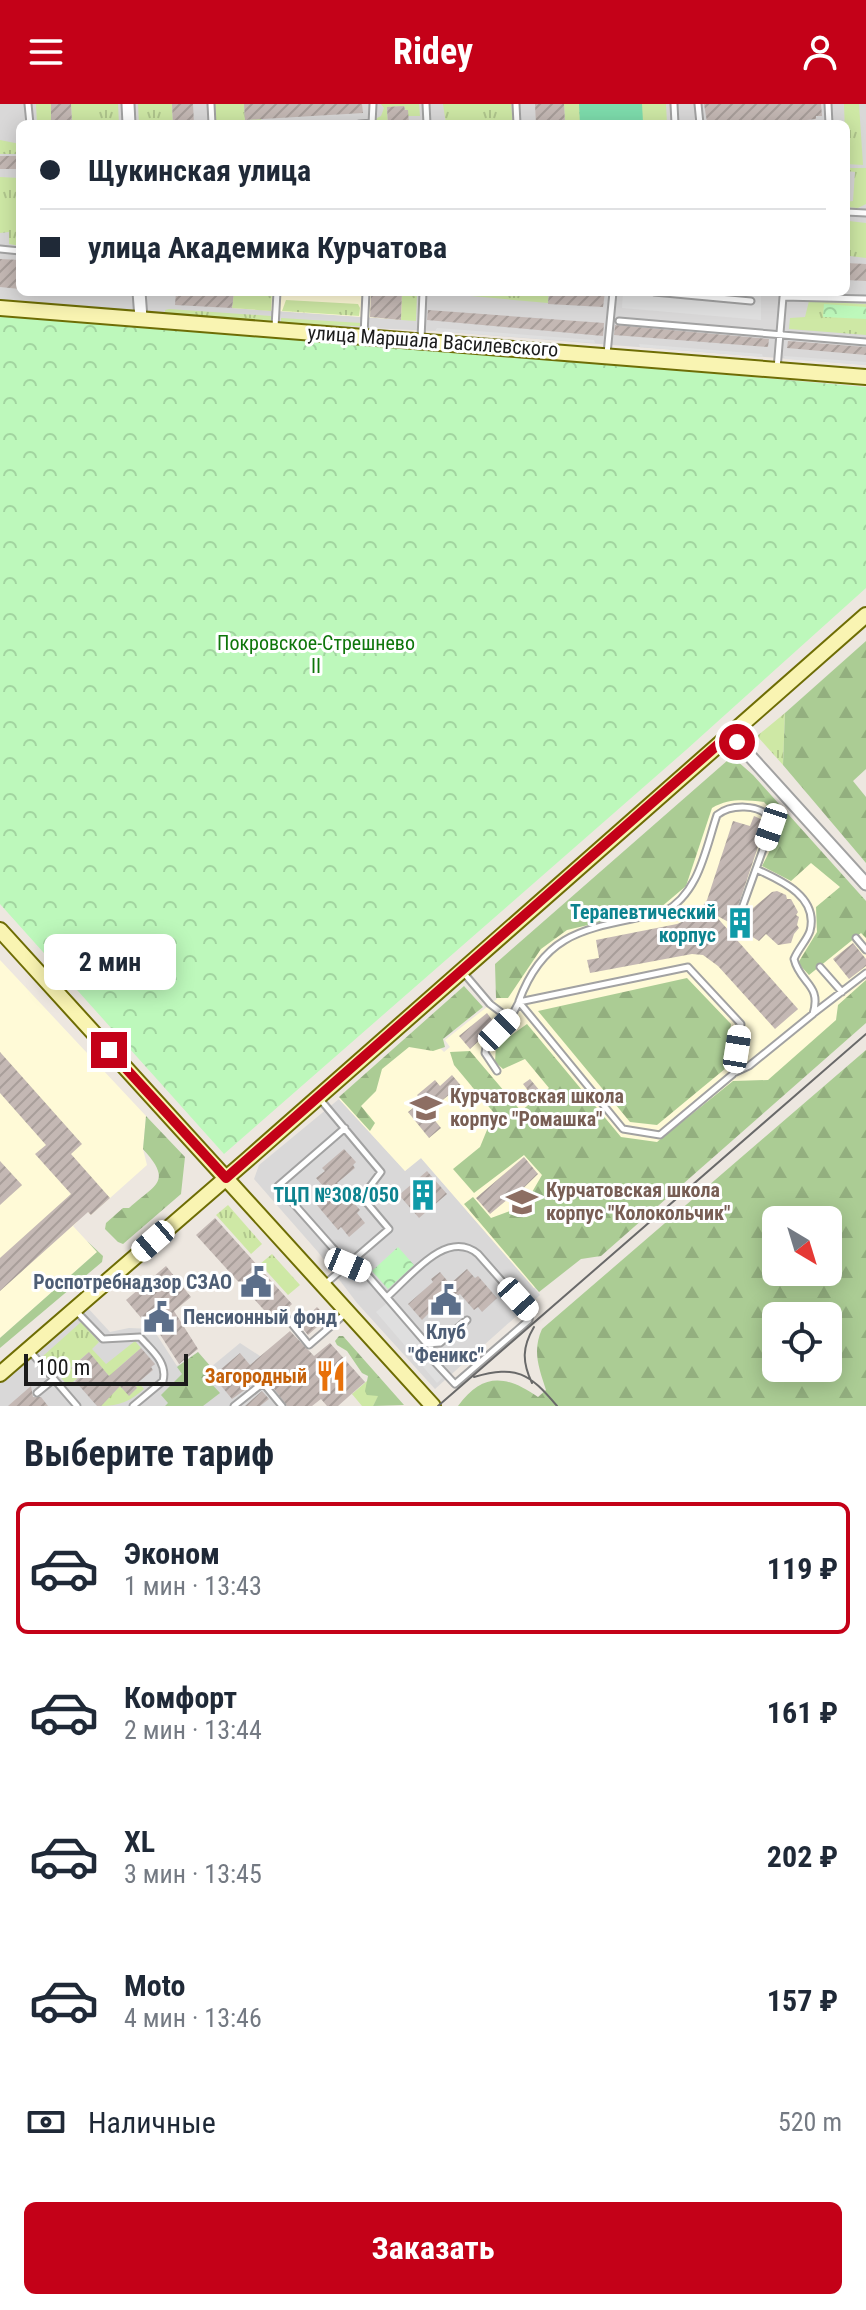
<!DOCTYPE html>
<html lang="ru">
<head>
<meta charset="utf-8">
<style>
  :root { --surface:#fff; --page:#f6f6f7; --text:#1f2937; --muted:#747a83; --line:#e0e1e3; --accent:#c40118 }
  body { margin:0; font-family:"Roboto Condensed",sans-serif; background:var(--page); color:var(--text); height:100vh; display:flex; flex-direction:column; font-size:30px; white-space:nowrap }
  * { box-sizing:border-box; margin:0 }
  p { font-size:26px; color:var(--muted) }
  .icon { flex:none; width:44px; height:44px; fill:none; stroke:currentColor; stroke-width:2; stroke-linecap:round; stroke-linejoin:round }
  .map { position:relative; height:1302px; overflow:hidden }
  .sheet { display:flex; flex-direction:column; background:var(--surface); flex:1 }
  .sheet>* { flex:none }
  .top-card { position:absolute; left:16px; top:16px; width:834px; height:176px; border-radius:12px; box-shadow:0 4px 20px #0003; display:grid; align-content:center; height:176px; padding:0 24px; background:var(--surface) }
  .needle { width:52px; rotate:142deg }
  .fabs { position:absolute; left:762px; top:1102px; display:grid; gap:16px }
  .fabs a { display:grid; place-items:center; width:80px; height:80px; border-radius:12px; background:var(--surface); box-shadow:0 4px 20px #0003; font-size:40px }
  .scale { position:absolute; left:24px; bottom:20px; width:164px; box-sizing:border-box; padding-left:8px; border:4px solid #1b1b1b; border-top:0; font-size:22px; line-height:28px; white-space:nowrap; color:#1b1b1b; -webkit-text-stroke:6px #fff; paint-order:stroke }
  .end { position:absolute; width:36px; height:36px; margin:-18px; border:10px solid #c40118; background:#fff; box-shadow:0 0 0 4px #fff }
  .from { border-radius:50% }
  .bubble { position:absolute; height:56px; border-radius:12px; background:var(--surface); box-shadow:0 4px 20px #0003; font-size:26px; font-weight:700; line-height:56px; text-align:center }
  .car { position:absolute; width:24px; height:48px; margin:-24px -12px; border-radius:10px; box-shadow:0 0 6px 2px #0007; background:linear-gradient(#fff 24%,#345 0 40%,#fff 0 76%,#345 0 86%,#fff 0) }
  .top-card b { display:flex; align-items:center; gap:28px; height:76px; font-size:30px }
  .top-card b+b { border-top:2px solid var(--line) }
  .top-card i { width:20px; height:20px; background:var(--text) }
  ul { padding:0; list-style:none }
  li { display:flex; align-items:center; gap:24px; height:132px; margin:0 16px 12px; padding:0 8px; border:4px solid transparent; border-radius:12px }
  li div { flex:1 }
  li b { display:block; font-size:30px }
  li em { font-style:normal; font-weight:700 }
  li.active { border-color:var(--accent) }
  li>.icon { width:72px; height:72px; stroke-width:1.5 }
  h2 { padding:0 24px; font-size:36px; line-height:96px }
  .pay { display:flex; align-items:center; gap:20px; height:88px; padding:0 24px; font-size:30px }
  .pay p { margin-inline-start:auto }
  .action { display:flex; gap:16px; margin-top:auto; padding:16px 24px }
  .action a { flex:1; height:92px; border-radius:12px; background:var(--accent); color:#fff; font-size:32px; font-weight:700; line-height:92px; text-align:center }
  header { display:flex; justify-content:space-between; align-items:center; height:104px; padding:0 24px; background:var(--accent); color:#fff; font-size:36px; font-weight:700 }
  .map>svg:first-child { display:block }
  .residential { fill:#d9d8d8; fill-rule:evenodd }
  .education { fill:#fffad7 }
  .grass { fill:url(#grass-tufts) }
  .forest { fill:url(#forest-firs); fill-rule:evenodd }
  .park { fill:url(#park-crowns) }
  .pitch { fill:#7ddcac }
  .parking { fill:#dfdfdf }
  .building { fill:url(#building-hatch) }
  .lines { fill:none; stroke-linecap:round; stroke-linejoin:round }
  .service-casing { stroke:#a2a2a2; stroke-width:9 }
  .minor-casing { stroke:#a2a2a2; stroke-width:15 }
  .secondary-casing { stroke:#6e6d05; stroke-width:18 }
  .service { stroke:#fff; stroke-width:5 }
  .minor { stroke:#fff; stroke-width:11 }
  .secondary { stroke:#f9f4b2; stroke-width:14 }
  .tram { stroke:#696969; stroke-width:2 }
  .route { stroke:#c40118; stroke-width:10 }
  .labels { text-anchor:middle; stroke-width:6; stroke-linejoin:round; paint-order:stroke }
  .street-label { font-size:20px; fill:#1b1b1b; stroke:#fff }
  .park-label { font-size:20px; fill:#0f760b; stroke:#fff }
  .culture-label { font-size:20px; font-weight:bold; fill:#0d838f; stroke:#fff; text-anchor:end }
  .education-label { font-size:20px; font-weight:bold; fill:#785e54; stroke:#fff; text-anchor:start }
  .service-label { font-size:20px; font-weight:bold; fill:#4e5e75; stroke:#fff; text-anchor:end }
  .food-label { font-size:20px; font-weight:bold; fill:#c56008; stroke:#fff; text-anchor:end }
</style>
</head>
<body>
<header><svg class="icon" aria-label="menu" viewBox="0 0 24 24"><path d="M4 6h16M4 12h16M4 18h16"/></svg>Ridey<svg class="icon" aria-label="person" viewBox="0 0 24 24"><circle cx="12" cy="8" r="4"/><path d="M4 21q1-7 8-7t8 7"/></svg></header>
<div class="map">
<svg width="866" height="1302" viewBox="0 0 866 1302">
  <defs>
    <pattern id="grass-tufts" width="24" height="20" patternUnits="userSpaceOnUse" patternTransform="scale(2)"><rect width="24" height="20" fill="#cee8a5"/><path d="M3 7l-1-3M5 7V3M7 7l1-3M15 17l-1-3M17 17v-4M19 17l1-3" fill="none" stroke="#b0c68d"/></pattern>
    <pattern id="forest-firs" width="22" height="20" patternUnits="userSpaceOnUse" patternTransform="scale(2)"><rect width="22" height="20" fill="#abcc94"/><path d="M5 1l3.5 6h-7zM16 11l3.5 6h-7z" fill="#93af7f"/></pattern>
    <pattern id="park-crowns" width="20" height="18" patternUnits="userSpaceOnUse" patternTransform="scale(2)"><rect width="20" height="18" fill="#bdf8bb"/><path d="M2 6a3 3 0 1 1 6 0M12 15a3 3 0 1 1 6 0" fill="none" stroke="#a2d4a0"/></pattern>
    <pattern id="building-hatch" width="6" height="6" patternUnits="userSpaceOnUse" patternTransform="scale(2)"><rect width="6" height="6" fill="#c4b8b4"/><path d="M-1 1l2-2M0 6l6-6M5 7l2-2" fill="none" stroke="#a89e9a"/></pattern>
  </defs>
  <rect width="100%" height="100%" fill="#ede7e0"/>
  <!-- residential -->
  <path class="residential" d="M0 0H866V261L435 227 281 220 0 197ZM20 20H846V188H20Z
    M339 995 405 1067 421 1054 540 1191 435 1285 357 1199 318 1148 254 1075 259 1061Z
    M86 1202 110 1228 129 1224 153 1225 177 1262 198 1248 211 1263 240 1239 260 1252 302 1302H0V1277Z"/>
  <!-- education -->
  <path class="education" d="M234 188H406L405 216 232 204Z
    M733 655 866 804V901L534 1184 421 1054 405 1067 339 995 420 924 444 948 450 943 445 936 497 895 496 860Z
    M0 856 146 1012 143 1045 147 1061 91 1111 80 1100 69 1110 77 1118 73 1122 97 1148 0 1234Z"/>
  <!-- grass -->
  <path class="grass" d="M36 0H51V20H37Z
    M71 0H118L119 20H72Z
    M138 0H172L173 20H139Z
    M215 0H244L245 16 261 15V20H216Z
    M381 0H419L420 12H408L404 2 387 3 388 20H376L375 15 381 12 384 4Z
    M443 0H511L513 20H446Z
    M564 0H666L667 20H565Z
    M844 0H859L863 61 846 60Z
    M0 36 20 40V50H0Z
    M846 64H866V100L858 104 846 103V98L853 97 855 68 846 67Z
    M0 73 20 74V142L9 140V128L0 129Z
    M849 117 866 119V154L850 152 848 149Z
    M234 188H272L271 207 232 204Z
    M402 188H417L416 217 401 216Z
    M426 188H549L548 199Z
    M286 196 358 200 360 204 359 212 282 207Z
    M809 197 866 200V231L789 225 790 214 805 213Z
    M169 205 271 212V219L165 210V206Z
    M281 214 361 219V222L281 220Z
    M785 609 783 661 757 632Z
    M228 1101 262 1140 251 1150 216 1111Z
    M272 1150 300 1181 288 1191 260 1160Z
    M81 1218 99 1238 92 1245 106 1260 135 1237 141 1244 118 1264 111 1274 88 1249 71 1263 79 1273 68 1282 43 1252Z
    M367 1277 371 1291H379L373 1302H362L352 1290Z
    M138 1278 144 1285C130 1297 120 1302 101 1302L120 1282 129 1291 137 1284 135 1281Z"/>
  <!-- forest -->
  <path class="forest" d="M866 537V665L853 677 866 693V759L783 661 785 609Z
    M728 656H736L753 671 866 797V834L861 829 809 871 798 859 817 828 816 803 840 783 811 759 791 777 762 762 778 731 781 716 764 698C744 696 730 694 712 704L686 782 660 804 567 826 541 845 508 894H496L495 860Z
    M687 874 731 920 726 964 657 1021 630 1018 538 907Z
    M866 876V919L601 1152 581 1155 539 1188 464 1100 473 1093 491 1114 524 1102 542 1071 524 1051 474 1089 453 1065 480 1043 494 1009 454 961 450 948 470 947 521 1007 549 984 525 955 503 965 495 958 496 942 527 920 621 1033 657 1038 733 977 768 976 836 916 838 901Z
    M464 882 483 903 443 935 445 943 433 947 409 943 382 965 376 987 361 1002 375 1019 370 1027 339 993Z
    M866 946V1302H458C483 1268 506 1271 538 1293L546 1286C539 1264 532 1247 542 1225ZM776 1116H828V1168H776ZM776 1212H828V1264H776Z
    M146 1012 185 1053 181 1090 123 1140 118 1138 105 1125 106 1119 123 1104H129C156 1080 173 1078 143 1045Z
    M87 1137 103 1152 102 1158 0 1244V1234L97 1148Z
    M339 1232H343L404 1301 373 1302 378 1292 367 1291 365 1287 368 1272 362 1269 347 1247 337 1241 335 1237Z
    M198 1248 211 1263 209 1277 220 1289 203 1302H165L168 1299 161 1291 182 1270 177 1263Z"/>
  <!-- park -->
  <path class="park" d="M824 200 866 203V215L823 213Z
    M0 211 391 241 866 283V484L686 646 224 1050 0 800Z
    M398 1143 414 1161 388 1185 372 1167Z"/>
  <!-- pitch -->
  <path class="pitch" d="M579 0H642L643 18 580 20Z"/>
  <!-- parking -->
  <path class="parking" d="M623 188H761V216L622 204Z
    M437 224 594 236 595 239 435 227Z
    M639 240 762 250 763 253 640 243Z
    M784 252 866 258V261L785 255Z
    M387 1199 448 1269 437 1279 376 1208Z"/>
  <!-- building -->
  <path class="building" d="M51 0H71L72 20H51Z
    M172 0H193L194 20H173Z
    M244 0H362L363 9 245 16Z
    M535 0H564L565 20H536Z
    M704 0H821L822 12H816V15L798 17 799 19 713 20 707 18Z
    M404 2 405 6H408L409 20H388L387 3Z
    M0 52H20V65H0Z
    M0 155 20 156V185L0 183Z
    M846 159 866 160V177L846 176Z
    M176 188H234L232 204 175 201Z
    M371 188H402L401 216 370 213Z
    M549 188H605L603 203 548 200Z
    M428 206 604 219 603 232 427 216Z
    M615 221 769 235 768 243 614 231Z
    M788 237 866 243V251L787 244Z
    M754 712 765 717V722L732 820 714 810 798 905 775 925 718 862 703 851 692 850 590 869 587 856 599 854 596 836 677 820 696 812 707 796 733 717 750 722Z
    M777 787 786 791 787 795H791L798 808 796 811 799 813 797 821 799 824 794 830 791 839 778 841 766 830 759 837 733 821 772 788Z
    M853 839 866 855V862L849 875 833 855Z
    M487 909 496 921 470 945 459 932Z
    M0 948 82 1040 71 1050 110 1094 91 1111 88 1108 0 1187V1154L71 1090 35 1050 46 1041 0 989Z
    M452 971 474 997 463 1006 450 990 428 1008 441 1024 429 1034 408 1008 422 997 417 991 435 976 440 982Z
    M530 975 540 987 533 993 523 980Z
    M344 1045 356 1058 353 1061 355 1064 337 1079 360 1106 357 1109 365 1119 349 1133 341 1123 338 1126 316 1100 329 1089 316 1074 325 1067 322 1064Z
    M524 1053 538 1070 510 1097 508 1095 490 1110 476 1094Z
    M0 1057 22 1081 0 1101Z
    M427 1067 447 1090 419 1114 399 1091Z
    M215 1114 292 1200 274 1217 196 1131Z
    M166 1162 191 1193 174 1207 198 1245 179 1260 152 1218 148 1222 126 1196Z
    M467 1165 475 1174 478 1172 497 1194 482 1208 478 1203 474 1206 460 1190 433 1212 430 1208 422 1216 408 1200 433 1178 431 1175 440 1168 450 1180Z
    M317 1203 327 1214 308 1231 299 1220Z
    M290 1227 314 1252 330 1239 365 1278 338 1302H327L321 1295 312 1302H287L266 1274 260 1275 232 1295 213 1272 240 1249 250 1261Z
    M141 1244 155 1260 151 1263 153 1266 135 1281 137 1284 129 1292 120 1282 101 1302H97L75 1277 79 1273 71 1264 89 1248 109 1272Z
    M31 1282 33 1293H41L48 1302H8Z
    M262 1287 269 1295 260 1302H245Z"/>
  <g class="lines">
    <defs>
      <path id="service" d="M28 0 30 20
        M211 0 212 20
        M426 0 427 20
        M516 0 517 20
        M674 0 675 20
        M698 0 700 20
        M828 0 829 20
        M359 20 372 19
        M372 20 373 0
        M846 108 866 109
        M0 145 20 147
        M654 188 751 197
        M783 193 866 195
        M619 217 866 238
        M275 223 277 188
        M364 231 366 188
        M421 235 423 188
        M607 250 613 188
        M777 265 783 193 787 188
        M856 834 866 846
        M820 863 842 888
        M462 867 490 900 510 915 487 938 485 949 497 967
        M519 897C547 821 595 825 664 808 699 789 705 747 717 711 731 700 759 700 770 714L771 723 742 804
        M814 909 866 869
        M510 915 519 898 623 1025 660 1031 733 970 741 920 688 863 519 898
        M734 969 749 962 813 910C822 880 800 880 794 855 798 845 807 836 810 827 819 792 780 776 756 765
        M319 994 381 1068 362 1093 389 1125 325 1180
        M345 1024 278 1082 348 1161 364 1167 427 1240 440 1239 467 1216
        M387 1193C411 1172 447 1124 478 1150L530 1209 529 1216 455 1280 430 1253 431 1241
        M75 1206 103 1235 140 1233C151 1246 168 1258 163 1277L133 1302
        M287 1214 309 1241 346 1209
        M29 1246 77 1302
        M37 1289 54 1275
        M234 1302 263 1279 282 1302"/>
      <path id="minor" d="M128 0 129 20
        M139 188 141 214
        M730 630 866 780"/>
      <path id="secondary" d="M0 204 866 273
        M0 826 433 1302
        M0 1270 247 1056 866 511"/>
    </defs>
    <!-- service casing -->
    <use href="#service" class="service-casing"/>
    <!-- minor casing -->
    <use href="#minor" class="minor-casing"/>
    <!-- secondary casing -->
    <use href="#secondary" class="secondary-casing"/>
    <!-- service -->
    <use href="#service" class="service"/>
    <!-- minor -->
    <use href="#minor" class="minor"/>
    <!-- secondary -->
    <use href="#secondary" class="secondary"/>
    <!-- tram -->
    <path class="tram" d="M474 1273C517 1261 529 1269 557 1302
      M532 1279C522 1258 522 1243 534 1223
      M438 1302 866 930"/>
  </g>
  <g class="lines">
    <!-- route -->
    <path class="route" d="M109 946 226 1074 730 630 737 638"/>
  </g>
  <!-- icons -->
  <defs>
    <symbol id="building-bare" viewBox="-9 -9 18 18"><path d="M-4-6H4V6H1V3H-1V6H-4ZM-2.5-4.3h1.7v1.8h-1.7ZM.8-4.3h1.7v1.8H.8ZM-2.5-1h1.7V.8h-1.7ZM.8-1h1.7V.8H.8Z" fill="#0f9aa8" stroke="#fff" stroke-width="2.5" paint-order="stroke"/></symbol>
    <symbol id="school-bare" viewBox="-9 -9 18 18"><path d="M0-5L7-2L0 1L-7-2ZM-4 1L0 2.5L4 1V4Q0 6-4 4Z" fill="#8d6e63" stroke="#fff" stroke-width="2.5" paint-order="stroke"/></symbol>
    <symbol id="civic-bare" viewBox="-9 -9 18 18"><path d="M-.6-6.5H3V-4.5H.6V-3L4-1V1h2V6H-6V1h2V-1L-.6-3ZM-1.2 2.5V6h2.4V2.5Z" fill="#5c6f8a" stroke="#fff" stroke-width="2.5" paint-order="stroke"/></symbol>
    <symbol id="restaurant-bare" viewBox="-9 -9 18 18"><path d="M-5-6h1v4h1v-4h1v4h1v-4h1v5L-1.5 .5V6h-2V.5L-5-1ZM5-6V6H3V1.5H1.5Q1.5-4 5-6Z" fill="#e8710a" stroke="#fff" stroke-width="2.5" paint-order="stroke"/></symbol>
  </defs>
  <g fill-rule="evenodd">
    <use href="#building-bare" x="718" y="797" width="44" height="44"/>
    <use href="#school-bare" x="404" y="982" width="44" height="44"/>
    <use href="#building-bare" x="401" y="1069" width="44" height="44"/>
    <use href="#school-bare" x="500" y="1076" width="44" height="44"/>
    <use href="#civic-bare" x="234" y="1156" width="44" height="44"/>
    <use href="#civic-bare" x="424" y="1174" width="44" height="44"/>
    <use href="#civic-bare" x="137" y="1191" width="44" height="44"/>
    <use href="#restaurant-bare" x="309" y="1250" width="44" height="44"/>
  </g>
  <g class="labels">
    <!-- street labels -->
    <g class="street-label">
      <text transform="translate(433 237) rotate(4)" y="7">улица Маршала Василевского</text>
    </g>
    <!-- park labels -->
    <g class="park-label">
      <text x="316" y="546">Покровское-Стрешнево<tspan x="316" dy="23">II</tspan></text>
    </g>
    <!-- culture labels -->
    <g class="culture-label">
      <text x="716" y="815">Терапевтический<tspan x="716" dy="23">корпус</tspan></text>
      <text x="399" y="1098">ТЦП №308/050</text>
    </g>
    <!-- education labels -->
    <g class="education-label">
      <text x="450" y="999">Курчатовская школа<tspan x="450" dy="23">корпус "Ромашка"</tspan></text>
      <text x="546" y="1093">Курчатовская школа<tspan x="546" dy="23">корпус "Колокольчик"</tspan></text>
    </g>
    <!-- service labels -->
    <g class="service-label">
      <text x="232" y="1185">Роспотребнадзор СЗАО</text>
      <text x="183" y="1220" text-anchor="start">Пенсионный фонд</text>
      <text x="446" y="1235" text-anchor="middle">Клуб<tspan x="446" dy="23">"Феникс"</tspan></text>
    </g>
    <!-- food labels -->
    <g class="food-label">
      <text x="307" y="1279">Загородный</text>
    </g>
  </g>
</svg>
<div class="fabs">
<a><svg class="needle" viewBox="-14 -14 28 28"><path d="M0-13l5 13h-10z" fill="#e53935"/><path d="M0 13l5-13h-10z" fill="#747a83"/></svg></a>
<a><svg class="icon" aria-label="locate" viewBox="0 0 24 24"><circle cx="12" cy="12" r="6"/><path d="M12 2v4M12 18v4M2 12h4M18 12h4"/></svg></a>
</div>
<div class="scale">100 m</div>
<i class="end from" style="left:737px;top:638px"></i>
<i class="end" style="left:109px;top:946px"></i>
<div class="bubble" style="left:44px;top:830px;width:132px">2 мин</div>
<i class="car" style="left:771px;top:723px;rotate:199deg"></i>
<i class="car" style="left:499px;top:926px;rotate:45deg"></i>
<i class="car" style="left:737px;top:945px;rotate:9deg"></i>
<i class="car" style="left:153px;top:1137px;rotate:229deg"></i>
<i class="car" style="left:348px;top:1161px;rotate:113deg"></i>
<i class="car" style="left:518px;top:1195px;rotate:138deg"></i>
<div class="top-card">
<b><i class="from"></i>Щукинская улица</b>
<b><i></i>улица Академика Курчатова</b>
</div>
</div>
<section class="sheet">
<h2>Выберите тариф</h2>
<ul>
<li class="active"><svg class="icon" aria-label="car" viewBox="0 0 24 24"><path d="M5 17H2v-5l4-1 3-4h7l3 4 3 1v5h-3M9 17h6M6 11h13"/><circle cx="7" cy="17" r="2"/><circle cx="17" cy="17" r="2"/></svg><div><b>Эконом</b><p>1 мин · 13:43</p></div><em>119 ₽</em></li>
<li><svg class="icon" aria-label="car" viewBox="0 0 24 24"><path d="M5 17H2v-5l4-1 3-4h7l3 4 3 1v5h-3M9 17h6M6 11h13"/><circle cx="7" cy="17" r="2"/><circle cx="17" cy="17" r="2"/></svg><div><b>Комфорт</b><p>2 мин · 13:44</p></div><em>161 ₽</em></li>
<li><svg class="icon" aria-label="car" viewBox="0 0 24 24"><path d="M5 17H2v-5l4-1 3-4h7l3 4 3 1v5h-3M9 17h6M6 11h13"/><circle cx="7" cy="17" r="2"/><circle cx="17" cy="17" r="2"/></svg><div><b>XL</b><p>3 мин · 13:45</p></div><em>202 ₽</em></li>
<li><svg class="icon" aria-label="car" viewBox="0 0 24 24"><path d="M5 17H2v-5l4-1 3-4h7l3 4 3 1v5h-3M9 17h6M6 11h13"/><circle cx="7" cy="17" r="2"/><circle cx="17" cy="17" r="2"/></svg><div><b>Moto</b><p>4 мин · 13:46</p></div><em>157 ₽</em></li>
</ul>
<div class="pay"><svg class="icon" aria-label="cash" viewBox="0 0 24 24"><path d="M3 7h18v10H3z"/><circle cx="12" cy="12" r="2"/></svg>Наличные<p>520 m</p></div>
<div class="action"><a>Заказать</a></div>
</section>
</body>
</html>
